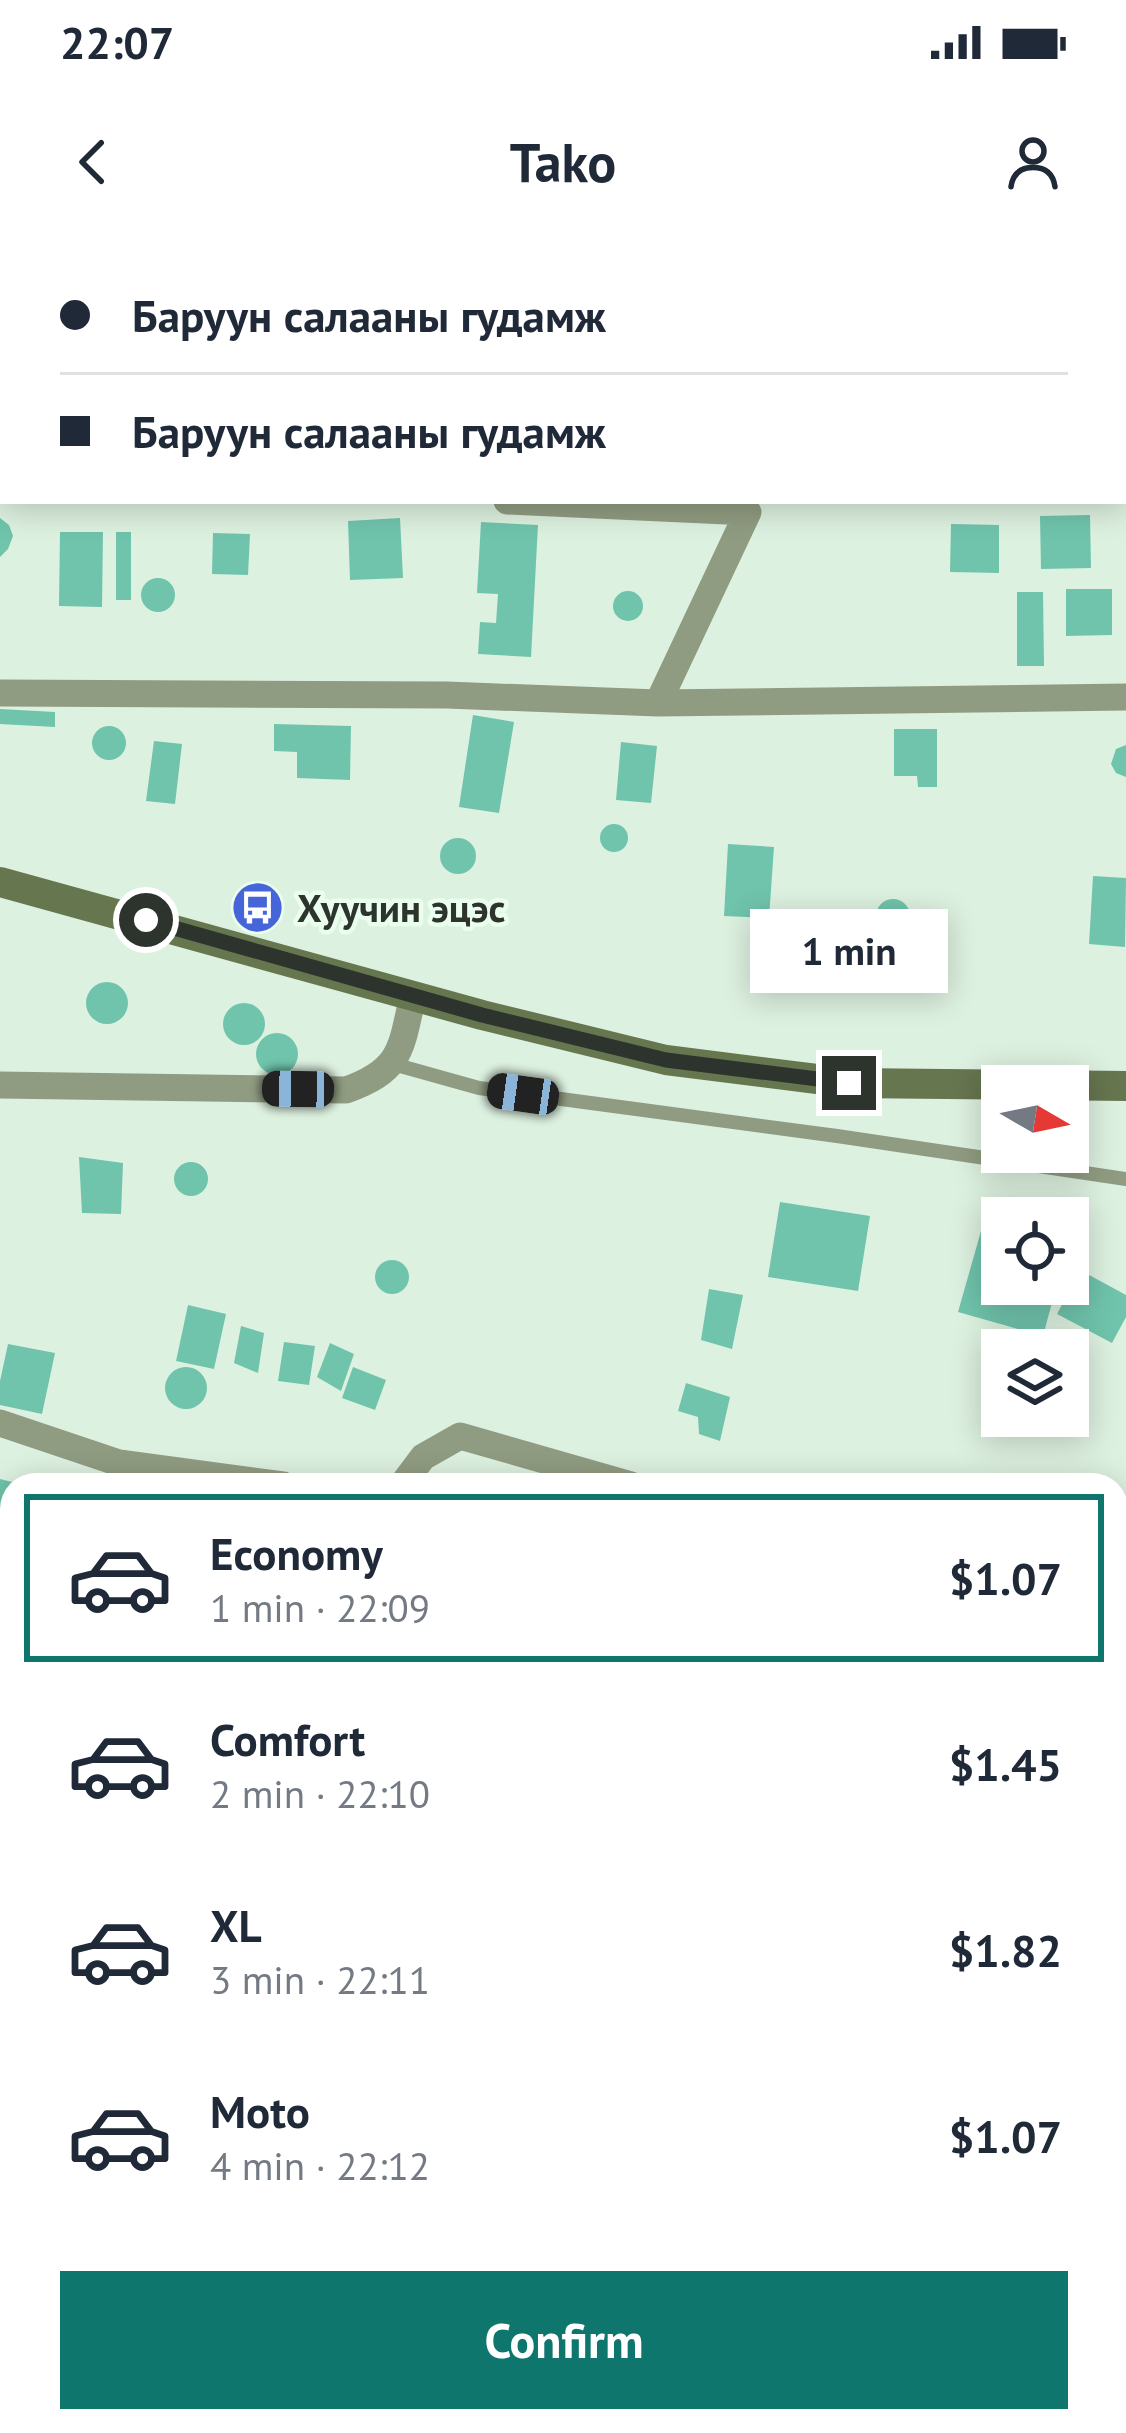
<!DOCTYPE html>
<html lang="en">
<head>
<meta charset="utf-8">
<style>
  :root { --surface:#fff; --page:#f6f6f7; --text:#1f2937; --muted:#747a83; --line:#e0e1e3; --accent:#0f766e }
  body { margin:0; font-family:"PT Sans",sans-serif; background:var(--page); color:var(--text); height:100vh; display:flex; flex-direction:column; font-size:45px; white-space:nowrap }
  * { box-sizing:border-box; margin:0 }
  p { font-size:39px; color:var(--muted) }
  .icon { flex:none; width:66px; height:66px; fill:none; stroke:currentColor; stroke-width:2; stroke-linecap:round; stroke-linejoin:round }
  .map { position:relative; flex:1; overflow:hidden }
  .sheet { position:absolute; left:0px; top:1233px; width:1128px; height:960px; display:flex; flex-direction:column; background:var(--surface); border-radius:36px 36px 0 0; box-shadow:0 6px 30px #0003 }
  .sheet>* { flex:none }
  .top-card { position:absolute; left:0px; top:0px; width:1128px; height:264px; box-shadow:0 6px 30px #0003; display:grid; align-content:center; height:264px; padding:0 60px; background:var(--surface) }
  .needle { width:78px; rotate:99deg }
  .controls { position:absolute; left:981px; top:825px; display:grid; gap:24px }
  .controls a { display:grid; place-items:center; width:108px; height:108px; border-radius:0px; background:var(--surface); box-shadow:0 6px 30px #0003; font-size:60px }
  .end { position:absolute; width:54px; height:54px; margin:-27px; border:15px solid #2c342d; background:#fff; box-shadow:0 0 0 6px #fff }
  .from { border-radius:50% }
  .bubble { position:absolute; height:84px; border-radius:0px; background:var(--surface); box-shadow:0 6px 30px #0003; font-size:39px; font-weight:800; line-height:84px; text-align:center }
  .car { position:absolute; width:36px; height:72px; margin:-36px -18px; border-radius:15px; box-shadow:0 0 9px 3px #0007; background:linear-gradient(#222 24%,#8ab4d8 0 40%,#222 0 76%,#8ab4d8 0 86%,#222 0) }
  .top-card b { display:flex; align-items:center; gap:42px; height:114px; font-size:45px }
  .top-card b+b { border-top:3px solid var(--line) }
  .top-card i { width:30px; height:30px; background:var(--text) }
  ul { padding:21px 0 0; list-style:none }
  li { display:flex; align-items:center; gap:36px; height:168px; margin:0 24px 18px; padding:0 36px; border:6px solid transparent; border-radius:0px }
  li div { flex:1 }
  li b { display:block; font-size:45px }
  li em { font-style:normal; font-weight:800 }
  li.selected { border-color:var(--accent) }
  li>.icon { width:108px; height:108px; stroke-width:1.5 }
  .action { display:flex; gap:24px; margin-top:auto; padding:24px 60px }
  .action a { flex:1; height:138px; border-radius:0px; background:var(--accent); color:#fff; font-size:48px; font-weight:800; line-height:138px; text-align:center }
  .status { display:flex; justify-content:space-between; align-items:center; height:84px; padding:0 60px; background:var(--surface); direction:ltr }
  .status svg { height:33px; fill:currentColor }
  header { display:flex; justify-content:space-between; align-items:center; height:156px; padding:0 60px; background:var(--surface); font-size:54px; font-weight:800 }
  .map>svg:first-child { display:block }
  .building { fill:#70c4ac }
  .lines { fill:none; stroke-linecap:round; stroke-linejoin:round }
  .lane { stroke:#909c81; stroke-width:14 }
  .street { stroke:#909c81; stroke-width:27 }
  .secondary { stroke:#66764f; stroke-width:30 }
  .route { stroke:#2c342d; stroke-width:15 }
  .labels { text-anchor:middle; stroke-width:9; stroke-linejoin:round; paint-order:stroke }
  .poi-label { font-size:39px; font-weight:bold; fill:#2c342d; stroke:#eafeed; text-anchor:start }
</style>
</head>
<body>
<div class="status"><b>22:07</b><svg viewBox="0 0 49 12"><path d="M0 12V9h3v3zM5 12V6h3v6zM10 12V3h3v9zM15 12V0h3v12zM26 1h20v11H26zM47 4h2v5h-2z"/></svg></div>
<header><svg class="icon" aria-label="back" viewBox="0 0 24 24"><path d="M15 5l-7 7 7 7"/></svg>Tako<svg class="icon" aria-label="person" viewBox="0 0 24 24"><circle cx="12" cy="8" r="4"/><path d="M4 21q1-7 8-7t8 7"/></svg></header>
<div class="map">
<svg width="1126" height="2193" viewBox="0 0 1126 2193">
  <rect width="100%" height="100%" fill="#ddf1e0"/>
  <!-- building -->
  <path class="building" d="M1090 275 1091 328 1041 329 1040 276Z
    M0 278 9 285 13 296 8 309 0 317Z
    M400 278 403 338 350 340 348 281Z
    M481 282 538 285 531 417 478 414 480 382 496 383 498 354 477 353Z
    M951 284 999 285V333L950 332Z
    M60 292H103L102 367 59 366Z
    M116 292H131V360H116Z
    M213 293 250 294 248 335 212 334Z
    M141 355a17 17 0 1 1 34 0a17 17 0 1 1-34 0Z
    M1066 349H1112V395L1066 396Z
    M613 366a15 15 0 1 1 30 0a15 15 0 1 1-30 0Z
    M1017 352H1043L1044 426H1017Z
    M0 469 55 472V487L0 484Z
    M473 475 514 482 499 573 459 567Z
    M274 484 351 486 350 540 297 538V512L274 511Z
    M92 503a17 17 0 1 1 34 0a17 17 0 1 1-34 0Z
    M894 489H937V547H918L917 536H894Z
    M154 501 182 504 175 564 146 561Z
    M621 502 657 506 651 563 616 560Z
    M1126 505V537L1116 533 1111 524 1116 509Z
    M600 598a14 14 0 1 1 28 0a14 14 0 1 1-28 0Z
    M440 616a18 18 0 1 1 36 0a18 18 0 1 1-36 0Z
    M728 604 774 607 769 678 724 676Z
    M1093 636 1126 638 1125 707 1089 704Z
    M876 676a17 17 0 1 1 34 0a17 17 0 1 1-34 0Z
    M86 763a21 21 0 1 1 42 0a21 21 0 1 1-42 0Z
    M223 784a21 21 0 1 1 42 0a21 21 0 1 1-42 0Z
    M256 814a21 21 0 1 1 42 0a21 21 0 1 1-42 0Z
    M79 917 123 923 121 974 82 973Z
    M174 939a17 17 0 1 1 34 0a17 17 0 1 1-34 0Z
    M780 962 870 976 858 1051 768 1037Z
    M985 977 1002 982V1044H1057L1043 1096 958 1072Z
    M375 1037a17 17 0 1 1 34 0a17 17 0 1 1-34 0Z
    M1080 1030 1126 1055V1077L1112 1103 1057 1074Z
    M709 1049 743 1055 732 1109 701 1100Z
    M188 1065 226 1074 214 1129 176 1121Z
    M241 1086 264 1093 258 1133 234 1123Z
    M284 1102 315 1106 309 1145 278 1141Z
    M330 1103 354 1114 341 1151 317 1137Z
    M8 1104 55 1113 42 1174 0 1165V1141Z
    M353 1127 386 1140 375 1170 342 1158Z
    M165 1148a21 21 0 1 1 42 0a21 21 0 1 1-42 0Z
    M686 1143 730 1157 720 1201 699 1194 698 1177 678 1171Z
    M0 1239 12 1242V1306L0 1304Z
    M1116 1392 1126 1393V1440L1116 1439Z"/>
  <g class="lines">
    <!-- lane -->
    <path class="lane" d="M393 824 479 848 837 896 1126 939"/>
    <!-- street -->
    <path class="street" d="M285 0 286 3
      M51 3V0
      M1125 85H1126
      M0 247H3
      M507 261 748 272 658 463
      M0 453 447 455 658 463 1126 457
      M0 845 346 850C402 830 401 809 413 755
      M0 1183 119 1223 283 1245
      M402 1245 423 1217 460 1196 631 1245
      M0 1592H12
      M1116 1622 1126 1623
      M0 1805 12 1806
      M755 2181 806 2193"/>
    <!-- secondary -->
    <path class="secondary" d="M0 642 482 775 666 820 849 843 1126 846"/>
  </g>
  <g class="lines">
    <!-- route -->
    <path class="route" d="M146 680 482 775 666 820 849 843"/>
  </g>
  <!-- icons -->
  <defs>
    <symbol id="bus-disc" viewBox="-11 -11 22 22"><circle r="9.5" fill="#4565d8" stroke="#eafeed"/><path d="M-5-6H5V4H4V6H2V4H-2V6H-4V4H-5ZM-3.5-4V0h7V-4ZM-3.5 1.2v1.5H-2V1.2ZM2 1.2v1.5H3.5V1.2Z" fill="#fff"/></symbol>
  </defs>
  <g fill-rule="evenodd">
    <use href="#bus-disc" x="228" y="638" width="59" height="59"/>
  </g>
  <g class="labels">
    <!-- poi labels -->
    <g class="poi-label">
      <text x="297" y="682">Хуучин эцэс</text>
    </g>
  </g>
</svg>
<div class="controls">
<a><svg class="needle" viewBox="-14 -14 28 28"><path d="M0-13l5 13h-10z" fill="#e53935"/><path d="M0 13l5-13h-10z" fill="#747a83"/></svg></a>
<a><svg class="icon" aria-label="locate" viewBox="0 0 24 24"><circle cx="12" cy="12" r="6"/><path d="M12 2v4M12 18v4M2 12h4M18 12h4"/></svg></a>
<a><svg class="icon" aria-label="layers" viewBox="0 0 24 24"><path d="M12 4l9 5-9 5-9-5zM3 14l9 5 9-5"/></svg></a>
</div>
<i class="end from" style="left:146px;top:680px"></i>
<i class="end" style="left:849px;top:843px"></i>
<div class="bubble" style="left:750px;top:669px;width:198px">1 min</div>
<i class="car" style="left:298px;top:849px;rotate:271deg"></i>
<i class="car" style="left:523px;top:854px;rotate:278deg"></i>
<div class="top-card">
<b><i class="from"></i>Баруун салааны гудамж</b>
<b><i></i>Баруун салааны гудамж</b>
</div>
<section class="sheet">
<ul>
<li class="selected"><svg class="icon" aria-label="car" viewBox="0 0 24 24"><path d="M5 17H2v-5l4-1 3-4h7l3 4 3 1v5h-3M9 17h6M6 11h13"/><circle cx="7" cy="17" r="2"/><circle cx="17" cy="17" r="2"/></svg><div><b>Economy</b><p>1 min · 22:09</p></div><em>$1.07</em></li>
<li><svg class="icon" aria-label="car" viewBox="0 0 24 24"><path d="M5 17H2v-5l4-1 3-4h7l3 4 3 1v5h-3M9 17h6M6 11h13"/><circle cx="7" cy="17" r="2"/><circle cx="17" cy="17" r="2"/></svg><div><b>Comfort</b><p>2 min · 22:10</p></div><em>$1.45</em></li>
<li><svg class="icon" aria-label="car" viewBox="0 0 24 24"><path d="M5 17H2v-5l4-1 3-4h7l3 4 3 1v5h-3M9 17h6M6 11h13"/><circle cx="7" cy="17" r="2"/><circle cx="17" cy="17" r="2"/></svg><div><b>XL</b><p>3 min · 22:11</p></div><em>$1.82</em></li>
<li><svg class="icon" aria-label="car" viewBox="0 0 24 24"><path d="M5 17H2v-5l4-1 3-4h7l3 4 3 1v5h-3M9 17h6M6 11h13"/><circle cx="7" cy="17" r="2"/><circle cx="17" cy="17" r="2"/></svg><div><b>Moto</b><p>4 min · 22:12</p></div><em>$1.07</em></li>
</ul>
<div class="action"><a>Confirm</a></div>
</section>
</div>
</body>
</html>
